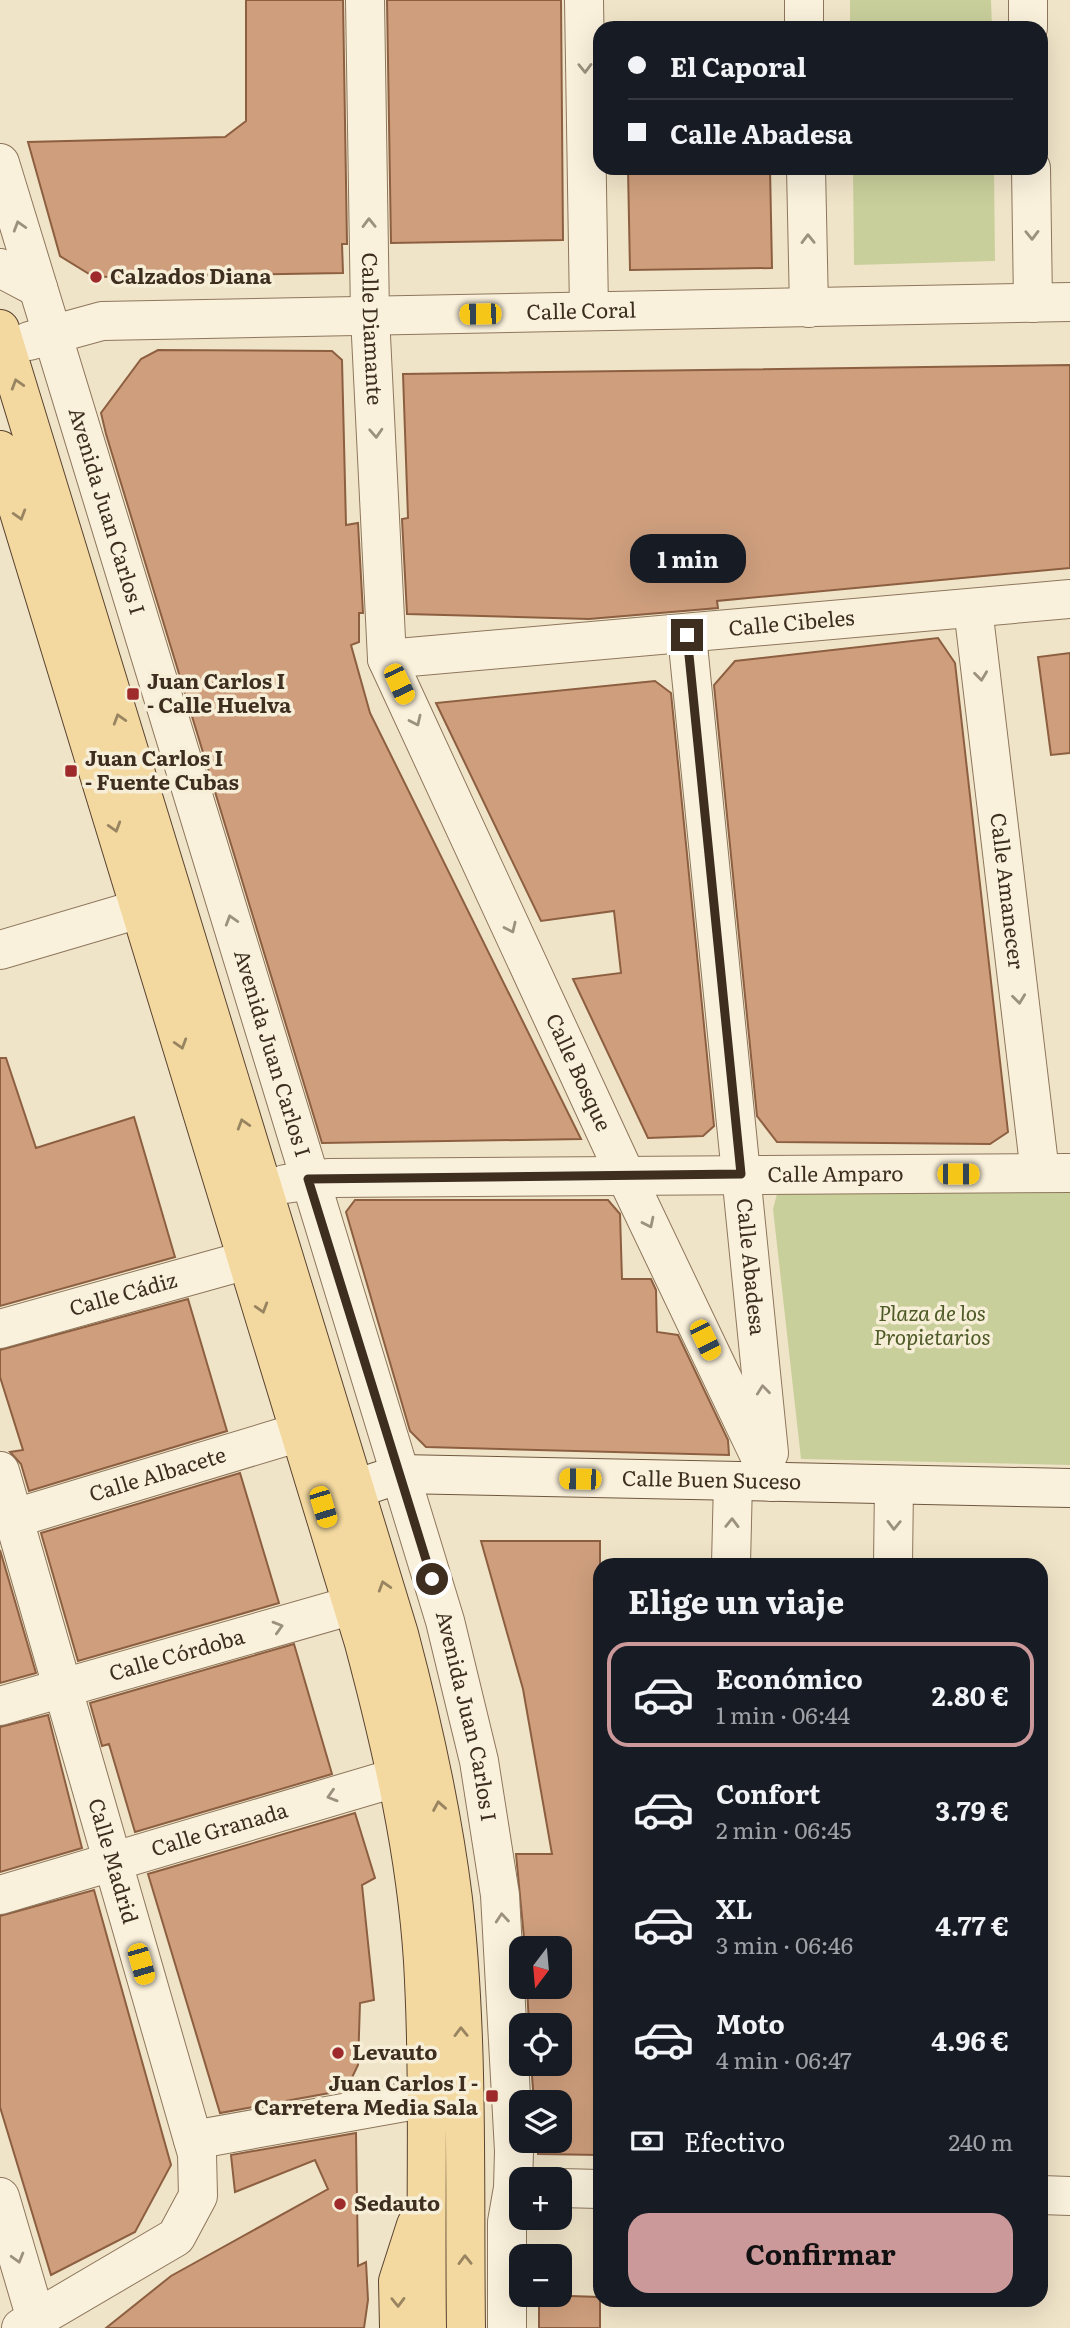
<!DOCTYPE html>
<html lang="es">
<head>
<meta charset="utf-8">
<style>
  :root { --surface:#171b24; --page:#20242c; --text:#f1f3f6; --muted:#9ea1a6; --line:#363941; --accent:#cc999b }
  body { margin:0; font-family:Literata,serif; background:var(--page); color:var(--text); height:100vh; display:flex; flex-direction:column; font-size:26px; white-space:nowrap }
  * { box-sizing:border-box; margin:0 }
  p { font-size:23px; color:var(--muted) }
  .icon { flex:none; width:38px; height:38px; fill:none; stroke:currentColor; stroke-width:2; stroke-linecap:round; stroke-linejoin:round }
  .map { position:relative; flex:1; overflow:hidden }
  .sheet { position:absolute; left:593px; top:1558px; width:455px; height:749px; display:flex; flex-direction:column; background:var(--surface); border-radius:21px; box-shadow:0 7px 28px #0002 }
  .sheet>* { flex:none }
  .banner { position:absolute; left:593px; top:21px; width:455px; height:154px; border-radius:21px; box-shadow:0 7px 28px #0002; display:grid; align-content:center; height:154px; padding:0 35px; background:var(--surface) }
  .needle { width:46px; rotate:196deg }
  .tools { position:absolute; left:509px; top:1936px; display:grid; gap:14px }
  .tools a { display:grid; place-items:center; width:63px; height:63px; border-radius:14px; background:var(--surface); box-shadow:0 7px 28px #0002; font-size:35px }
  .end { position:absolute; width:32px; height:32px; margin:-16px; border:9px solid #3d2e20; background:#fff; box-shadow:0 0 0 4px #fff }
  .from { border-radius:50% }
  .bubble { position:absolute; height:49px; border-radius:21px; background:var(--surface); box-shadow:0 7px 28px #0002; font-size:23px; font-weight:700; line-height:49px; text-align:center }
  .car { position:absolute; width:21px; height:42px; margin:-21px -10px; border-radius:9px; box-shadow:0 0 5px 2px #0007; background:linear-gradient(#f5c518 24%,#345 0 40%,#f5c518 0 76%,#345 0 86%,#f5c518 0) }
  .banner b { display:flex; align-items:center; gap:24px; height:66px; font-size:26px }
  .banner b+b { border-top:2px solid var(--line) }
  .banner i { width:18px; height:18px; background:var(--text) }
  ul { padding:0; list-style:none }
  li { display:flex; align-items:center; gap:21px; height:105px; margin:0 14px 10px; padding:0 21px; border:4px solid transparent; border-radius:21px }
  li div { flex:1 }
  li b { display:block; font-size:26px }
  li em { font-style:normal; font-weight:700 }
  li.active { border-color:var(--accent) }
  li>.icon { width:63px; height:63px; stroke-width:1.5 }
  h2 { padding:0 35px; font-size:32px; line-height:84px }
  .pay { display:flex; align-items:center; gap:18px; height:77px; padding:0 35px; font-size:26px }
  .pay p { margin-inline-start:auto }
  .primary-button { display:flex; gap:14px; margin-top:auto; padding:14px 35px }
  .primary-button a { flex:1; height:80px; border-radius:21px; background:var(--accent); color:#111; font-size:28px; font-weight:700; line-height:80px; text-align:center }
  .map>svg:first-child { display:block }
  .green { fill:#c9cf9b }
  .building { fill:#cf9f7d; stroke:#8d5f41; stroke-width:2 }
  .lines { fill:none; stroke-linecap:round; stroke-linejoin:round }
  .street-casing { stroke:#8d765c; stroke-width:40 }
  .secondary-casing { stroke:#6f573f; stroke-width:40 }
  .primary-casing { stroke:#5b4430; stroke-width:40 }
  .street { stroke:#faf1dc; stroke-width:38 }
  .secondary { stroke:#faf1dc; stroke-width:38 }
  .primary { stroke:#f3d9a0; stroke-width:38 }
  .oneway { stroke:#9c907e }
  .oneway2 { stroke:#988460 }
  .route { stroke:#3d2e20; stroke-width:9 }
  .poi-dot { fill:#9e2a2b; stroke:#f7eed8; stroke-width:2.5 }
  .labels { text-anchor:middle; stroke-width:7; stroke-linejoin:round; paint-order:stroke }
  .poi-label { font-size:21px; font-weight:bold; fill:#3d2e20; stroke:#f7eed8; text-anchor:start }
  .street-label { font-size:21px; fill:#3d2e20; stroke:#f7eed8 }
  .park-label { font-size:21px; font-style:italic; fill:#4d5a26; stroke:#f7eed8 }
</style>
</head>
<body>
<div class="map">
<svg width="1070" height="2328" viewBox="0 0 1070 2328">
  <rect width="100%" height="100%" fill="#f0e4c8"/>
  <!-- green -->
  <path class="green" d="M850 0H991L992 28H850Z
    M853 168H994L995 261 854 265Z
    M778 1190H1070V1465L801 1459 773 1209Z"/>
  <!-- building -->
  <path class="building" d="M246 0H343L347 244H342L343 273 94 277 60 256 28 142 225 137 246 121Z
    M387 0H561L563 240 391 243Z
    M628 168H770L772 268 630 270Z
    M158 350 332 351 342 360 346 525 358 523 363 613H359V642L351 645 370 713 581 1139 322 1143 106 434 101 413 141 359Z
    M1070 365V568L717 601 718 608 589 619 407 614 402 519 408 518 403 374Z
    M938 638 955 663 1008 1132 990 1144 777 1142 757 1116 714 685 735 661Z
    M1070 653V753L1051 755 1038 657Z
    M655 681 671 693 714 1126 703 1136 648 1138 573 979 621 973 614 911 541 921 436 703Z
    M0 1058H6L36 1148 134 1117 175 1257 0 1306Z
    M355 1200H608L620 1214 622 1279H651L656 1290 657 1332 678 1335 728 1440 729 1455 426 1447 410 1431 346 1212Z
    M188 1299 227 1431 29 1491 21 1464 10 1452 23 1450 0 1377V1350Z
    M240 1473 279 1603 78 1661 41 1533Z
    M481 1541H600V2155L538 2154 537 2140H560V2102H534L531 2063H560V2025H529L527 1986H560V1948H525L516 1854H552L523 1689Z
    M0 1550 36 1673 0 1683Z
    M294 1644 332 1774 135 1832 109 1744 102 1746 90 1703Z
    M48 1715 82 1848 0 1872V1727Z
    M355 1813 375 1878 362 1885 374 2000 360 2003 358 2065 346 2090 220 2113 148 1874Z
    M94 1890 171 2165 135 2232 51 2275 0 2107V1916Z
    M356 2133 358 2266 366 2262 368 2300 364 2328H106L171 2276 328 2189 315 2160 235 2192 231 2155Z
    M539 2295 600 2297V2328H539Z"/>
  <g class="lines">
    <defs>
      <g id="street">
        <path id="s1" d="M365 0 370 316 387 659 625 1174 772 1482"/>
        <path d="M584 0 589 311"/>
        <path d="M804 0V28"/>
        <path d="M1028 0V28"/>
        <path id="s2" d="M0 163 445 1621 479 1761 500 1895 514 2151 513 2188 507 2222V2328"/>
        <path d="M806 168 809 308"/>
        <path d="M1031 168 1033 303"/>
        <path d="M0 268 38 288"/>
        <path id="s3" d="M29 341 102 321 1070 302"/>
        <path id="s4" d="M973 608 1040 1173"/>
        <path id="s5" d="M687 635 769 1453"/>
        <path id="s6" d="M387 659 1070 599"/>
        <path d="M0 950 139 909"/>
        <path id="s7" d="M285 1184 328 1178 1070 1173"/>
        <path id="s8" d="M0 1329 247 1260"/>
        <path id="s9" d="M0 1471 197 2154 198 2196 176 2237 21 2328"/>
        <path id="s10" d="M15 1518 300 1432"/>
        <path d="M731 1564 733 1481"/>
        <path d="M893 1564 894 1485"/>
        <path id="s11" d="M0 1706 353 1605"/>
        <path id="s12" d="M0 1895 398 1777"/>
        <path d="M193 2140 427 2098"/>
        <path d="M560 2188 600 2189"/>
        <path d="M1041 2195 1070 2196"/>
        <path d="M0 2197 36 2319"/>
      </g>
      <g id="secondary">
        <path id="s13" d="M355 1489 400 1474 1070 1488"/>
      </g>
      <path id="primary" d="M0 329 399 1634C422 1721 442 1809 453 1899 469 2040 464 2185 466 2328
        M0 450 364 1643C392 1748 416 1853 423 1961 430 2083 425 2206 427 2328
        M399 2328 398 2281 416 2225"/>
    </defs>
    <!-- street casing -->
    <use href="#street" class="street-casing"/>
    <!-- secondary casing -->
    <use href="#secondary" class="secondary-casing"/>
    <!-- primary casing -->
    <use href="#primary" class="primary-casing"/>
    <!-- street -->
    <use href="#street" class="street"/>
    <!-- secondary -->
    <use href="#secondary" class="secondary"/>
    <!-- primary -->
    <use href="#primary" class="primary"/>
  </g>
  <!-- one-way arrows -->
  <defs><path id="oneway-chevron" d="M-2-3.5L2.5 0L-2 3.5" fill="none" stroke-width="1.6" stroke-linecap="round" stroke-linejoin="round" transform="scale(1.75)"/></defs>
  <g class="oneway">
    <use href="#oneway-chevron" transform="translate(585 68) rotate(89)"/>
    <use href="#oneway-chevron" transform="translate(369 223) rotate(-91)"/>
    <use href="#oneway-chevron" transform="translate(19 226) rotate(-107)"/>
    <use href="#oneway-chevron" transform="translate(1032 235) rotate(89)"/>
    <use href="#oneway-chevron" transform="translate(808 239) rotate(-91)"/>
    <use href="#oneway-chevron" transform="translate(376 433) rotate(87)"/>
    <use href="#oneway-chevron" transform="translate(981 676) rotate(83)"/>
    <use href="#oneway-chevron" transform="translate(416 721) rotate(65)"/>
    <use href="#oneway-chevron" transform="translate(231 920) rotate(-107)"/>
    <use href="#oneway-chevron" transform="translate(511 928) rotate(65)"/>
    <use href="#oneway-chevron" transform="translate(1019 999) rotate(83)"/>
    <use href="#oneway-chevron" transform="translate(649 1223) rotate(64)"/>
    <use href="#oneway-chevron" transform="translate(763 1390) rotate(-96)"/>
    <use href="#oneway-chevron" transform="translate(732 1523) rotate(-89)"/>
    <use href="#oneway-chevron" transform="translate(894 1525) rotate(91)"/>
    <use href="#oneway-chevron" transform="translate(278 1627) rotate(-16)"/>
    <use href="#oneway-chevron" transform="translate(332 1796) rotate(163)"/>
    <use href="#oneway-chevron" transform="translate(502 1918) rotate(-95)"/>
    <use href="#oneway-chevron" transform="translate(18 2258) rotate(74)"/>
  </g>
  <g class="oneway2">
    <use href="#oneway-chevron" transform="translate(17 384) rotate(-107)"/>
    <use href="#oneway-chevron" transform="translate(20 515) rotate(73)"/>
    <use href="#oneway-chevron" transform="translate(119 719) rotate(-107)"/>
    <use href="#oneway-chevron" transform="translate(115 827) rotate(73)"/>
    <use href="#oneway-chevron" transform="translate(181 1044) rotate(73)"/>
    <use href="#oneway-chevron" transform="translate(243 1124) rotate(-107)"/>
    <use href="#oneway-chevron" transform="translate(262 1308) rotate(73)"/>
    <use href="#oneway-chevron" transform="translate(384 1586) rotate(-107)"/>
    <use href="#oneway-chevron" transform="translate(439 1806) rotate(-100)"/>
    <use href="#oneway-chevron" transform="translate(461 2032) rotate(-91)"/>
    <use href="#oneway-chevron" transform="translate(465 2260) rotate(-91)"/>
    <use href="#oneway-chevron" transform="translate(398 2302) rotate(89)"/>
  </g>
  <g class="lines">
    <!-- route -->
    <path class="route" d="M432 1579 308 1179 741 1174 687 635"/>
  </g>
  <!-- markers -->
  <g class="poi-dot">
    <circle cx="96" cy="277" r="7"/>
    <rect x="126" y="687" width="14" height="14" rx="3.5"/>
    <rect x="64" y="764" width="14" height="14" rx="3.5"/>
    <circle cx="338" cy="2053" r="7"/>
    <rect x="485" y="2089" width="14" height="14" rx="3.5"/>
    <circle cx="340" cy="2204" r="7"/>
  </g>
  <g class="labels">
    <!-- poi labels -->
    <g class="poi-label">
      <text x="110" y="284">Calzados Diana</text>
      <text x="147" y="689">Juan Carlos I<tspan x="147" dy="24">- Calle Huelva</tspan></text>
      <text x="85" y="766">Juan Carlos I<tspan x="85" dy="24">- Fuente Cubas</tspan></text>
      <text x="352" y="2060">Levauto</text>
      <text x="478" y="2091" text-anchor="end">Juan Carlos I -<tspan x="478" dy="24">Carretera Media Sala</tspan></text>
      <text x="354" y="2211">Sedauto</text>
    </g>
    <!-- street labels -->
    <g class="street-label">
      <text dy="7" stroke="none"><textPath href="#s3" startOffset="555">Calle Coral</textPath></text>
      <text dy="7" stroke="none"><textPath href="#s1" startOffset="329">Calle Diamante</textPath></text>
      <text dy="7" stroke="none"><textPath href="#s2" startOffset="364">Avenida Juan Carlos I</textPath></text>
      <text dy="7" stroke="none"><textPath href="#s6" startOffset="406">Calle Cibeles</textPath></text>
      <text dy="7" stroke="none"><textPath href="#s4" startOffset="285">Calle Amanecer</textPath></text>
      <text dy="7" stroke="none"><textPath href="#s2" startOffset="931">Avenida Juan Carlos I</textPath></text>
      <text dy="7" stroke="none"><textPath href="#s1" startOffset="1115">Calle Bosque</textPath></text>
      <text dy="7" stroke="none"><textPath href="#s7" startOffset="551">Calle Amparo</textPath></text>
      <text dy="7" stroke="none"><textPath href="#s5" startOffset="635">Calle Abadesa</textPath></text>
      <text dy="7" stroke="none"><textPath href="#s8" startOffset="128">Calle Cádiz</textPath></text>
      <text dy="7" stroke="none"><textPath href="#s10" startOffset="149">Calle Albacete</textPath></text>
      <text dy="7" stroke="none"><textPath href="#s13" startOffset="359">Calle Buen Suceso</textPath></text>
      <text dy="7" stroke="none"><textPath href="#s11" startOffset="184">Calle Córdoba</textPath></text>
      <text dy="7" stroke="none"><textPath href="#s2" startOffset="1622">Avenida Juan Carlos I</textPath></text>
      <text dy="7" stroke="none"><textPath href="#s12" startOffset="229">Calle Granada</textPath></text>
      <text dy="7" stroke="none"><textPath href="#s9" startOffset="406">Calle Madrid</textPath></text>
    </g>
    <!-- park labels -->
    <g class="park-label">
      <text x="932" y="1321">Plaza de los<tspan x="932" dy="24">Propietarios</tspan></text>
    </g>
  </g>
</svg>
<div class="tools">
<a><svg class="needle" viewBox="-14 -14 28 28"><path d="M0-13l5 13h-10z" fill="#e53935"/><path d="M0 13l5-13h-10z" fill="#9ea1a6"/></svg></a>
<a><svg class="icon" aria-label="locate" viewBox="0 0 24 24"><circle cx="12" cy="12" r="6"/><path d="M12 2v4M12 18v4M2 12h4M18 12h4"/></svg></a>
<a><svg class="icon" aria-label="layers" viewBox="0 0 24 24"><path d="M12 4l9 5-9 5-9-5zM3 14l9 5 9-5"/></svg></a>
<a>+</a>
<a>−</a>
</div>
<i class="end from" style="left:432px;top:1579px"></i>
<i class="end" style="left:687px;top:635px"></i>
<div class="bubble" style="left:630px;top:534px;width:116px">1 min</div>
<i class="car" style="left:480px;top:314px;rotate:269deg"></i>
<i class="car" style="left:399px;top:684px;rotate:155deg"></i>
<i class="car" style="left:958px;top:1174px;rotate:90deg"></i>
<i class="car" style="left:705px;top:1340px;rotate:154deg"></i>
<i class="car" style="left:580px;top:1479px;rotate:271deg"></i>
<i class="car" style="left:323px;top:1507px;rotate:163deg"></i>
<i class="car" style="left:141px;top:1964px;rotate:164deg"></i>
<div class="banner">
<b><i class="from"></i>El Caporal</b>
<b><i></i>Calle Abadesa</b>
</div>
<section class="sheet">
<h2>Elige un viaje</h2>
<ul>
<li class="active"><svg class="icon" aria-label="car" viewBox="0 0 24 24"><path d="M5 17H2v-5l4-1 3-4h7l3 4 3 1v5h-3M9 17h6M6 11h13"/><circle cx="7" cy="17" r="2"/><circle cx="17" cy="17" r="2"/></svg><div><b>Económico</b><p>1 min · 06:44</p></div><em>2.80 €</em></li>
<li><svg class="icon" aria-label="car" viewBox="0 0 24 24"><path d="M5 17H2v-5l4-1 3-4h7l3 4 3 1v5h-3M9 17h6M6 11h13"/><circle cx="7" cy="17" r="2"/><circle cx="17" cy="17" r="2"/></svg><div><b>Confort</b><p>2 min · 06:45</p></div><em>3.79 €</em></li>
<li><svg class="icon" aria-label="car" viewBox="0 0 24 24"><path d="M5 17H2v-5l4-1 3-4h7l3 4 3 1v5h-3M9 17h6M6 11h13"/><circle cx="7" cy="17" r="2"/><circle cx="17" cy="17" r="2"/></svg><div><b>XL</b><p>3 min · 06:46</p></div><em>4.77 €</em></li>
<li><svg class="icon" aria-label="car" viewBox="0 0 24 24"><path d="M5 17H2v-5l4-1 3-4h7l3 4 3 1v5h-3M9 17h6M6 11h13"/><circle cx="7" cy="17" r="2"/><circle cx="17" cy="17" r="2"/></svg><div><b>Moto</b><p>4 min · 06:47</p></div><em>4.96 €</em></li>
</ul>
<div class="pay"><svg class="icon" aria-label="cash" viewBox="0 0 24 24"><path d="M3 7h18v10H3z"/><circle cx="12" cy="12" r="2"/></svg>Efectivo<p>240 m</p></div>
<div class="primary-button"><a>Confirmar</a></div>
</section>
</div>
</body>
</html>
